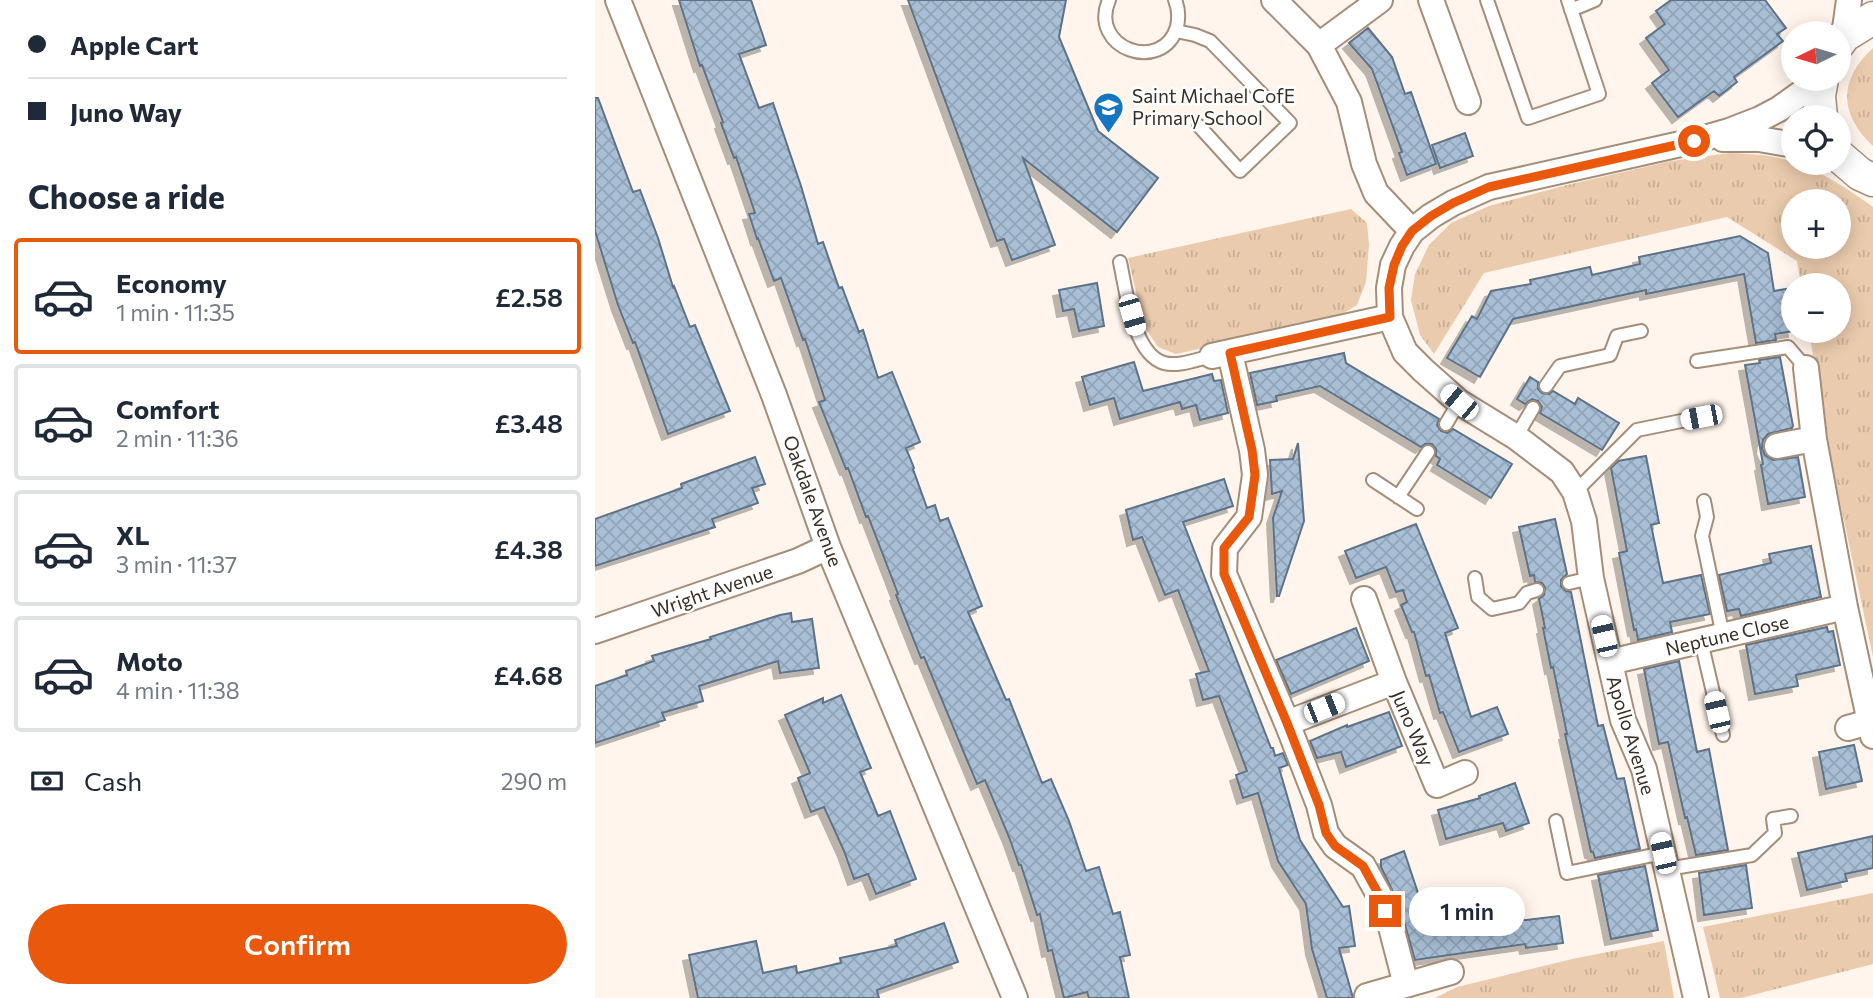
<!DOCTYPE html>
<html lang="en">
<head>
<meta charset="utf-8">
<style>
  :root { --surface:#fff; --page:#f6f6f7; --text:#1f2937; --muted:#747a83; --line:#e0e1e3; --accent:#ea580c }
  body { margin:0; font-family:Commissioner,sans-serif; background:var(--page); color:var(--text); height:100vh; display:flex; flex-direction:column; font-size:26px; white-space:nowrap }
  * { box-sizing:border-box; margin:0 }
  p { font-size:23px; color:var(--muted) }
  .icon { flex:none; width:38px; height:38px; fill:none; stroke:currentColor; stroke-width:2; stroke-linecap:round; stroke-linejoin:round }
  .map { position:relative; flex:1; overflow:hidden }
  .side { display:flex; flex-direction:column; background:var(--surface); width:595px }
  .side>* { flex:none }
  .banner { display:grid; align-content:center; height:154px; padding:0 28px; background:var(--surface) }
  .needle { width:46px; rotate:265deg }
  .controls { position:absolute; left:1186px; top:21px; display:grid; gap:14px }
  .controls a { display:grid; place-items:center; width:70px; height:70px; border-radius:50%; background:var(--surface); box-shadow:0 4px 18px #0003; font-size:35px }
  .end { position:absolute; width:32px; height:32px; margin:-16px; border:9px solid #ea580c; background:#fff; box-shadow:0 0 0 4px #fff }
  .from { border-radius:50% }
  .bubble { position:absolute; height:49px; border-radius:24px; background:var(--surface); box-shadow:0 4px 18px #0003; font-size:23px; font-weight:600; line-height:49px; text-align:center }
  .car { position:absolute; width:21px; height:42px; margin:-21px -10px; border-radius:9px; box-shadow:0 0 5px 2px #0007; background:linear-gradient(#fff 24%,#345 0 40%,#fff 0 76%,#345 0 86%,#fff 0) }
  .banner b { display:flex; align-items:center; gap:24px; height:66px; font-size:26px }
  .banner b+b { border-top:2px solid var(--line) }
  .banner i { width:18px; height:18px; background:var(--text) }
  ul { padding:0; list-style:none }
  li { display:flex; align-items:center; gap:21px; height:116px; margin:0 14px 10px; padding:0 14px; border:4px solid var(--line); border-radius:7px }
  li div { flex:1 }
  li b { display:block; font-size:26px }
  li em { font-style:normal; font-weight:600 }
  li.current { border-color:var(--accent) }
  li>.icon { width:63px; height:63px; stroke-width:1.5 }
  h2 { padding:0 28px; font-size:32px; line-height:84px }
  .pay { display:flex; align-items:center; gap:18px; height:77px; padding:0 28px; font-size:26px }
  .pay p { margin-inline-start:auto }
  .primary-button { display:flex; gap:14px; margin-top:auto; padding:14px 28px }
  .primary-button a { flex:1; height:80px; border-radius:42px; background:var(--accent); color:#fff; font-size:28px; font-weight:600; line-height:80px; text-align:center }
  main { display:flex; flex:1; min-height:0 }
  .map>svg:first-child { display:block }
  .grass { fill:url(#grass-tufts); fill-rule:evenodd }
  .building { fill:url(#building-cross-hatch); stroke:#5e7287; stroke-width:2; filter:url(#shadow) }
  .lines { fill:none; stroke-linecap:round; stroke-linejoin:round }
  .service-casing { stroke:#a58e79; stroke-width:16 }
  .minor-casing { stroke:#a58e79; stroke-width:28 }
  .tertiary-casing { stroke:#a58e79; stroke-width:35 }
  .service { stroke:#fff; stroke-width:12 }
  .minor { stroke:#fff; stroke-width:24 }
  .tertiary { stroke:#fff; stroke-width:32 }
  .route { stroke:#ea580c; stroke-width:9 }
  .labels { text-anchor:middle; stroke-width:5; stroke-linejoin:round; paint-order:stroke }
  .poi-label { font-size:19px; fill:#372e25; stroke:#fff; text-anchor:start }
  .street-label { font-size:19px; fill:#372e25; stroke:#fff }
</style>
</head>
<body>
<main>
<section class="side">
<div class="banner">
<b><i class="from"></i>Apple Cart</b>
<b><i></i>Juno Way</b>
</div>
<h2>Choose a ride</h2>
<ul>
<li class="current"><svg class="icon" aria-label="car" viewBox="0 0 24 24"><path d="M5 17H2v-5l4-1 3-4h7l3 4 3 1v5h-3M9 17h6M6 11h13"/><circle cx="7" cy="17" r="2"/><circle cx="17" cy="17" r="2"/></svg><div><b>Economy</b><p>1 min · 11:35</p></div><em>£2.58</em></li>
<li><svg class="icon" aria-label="car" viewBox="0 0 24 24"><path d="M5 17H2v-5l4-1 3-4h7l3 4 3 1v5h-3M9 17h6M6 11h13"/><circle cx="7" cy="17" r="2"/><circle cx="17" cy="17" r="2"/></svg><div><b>Comfort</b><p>2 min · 11:36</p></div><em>£3.48</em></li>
<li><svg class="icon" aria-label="car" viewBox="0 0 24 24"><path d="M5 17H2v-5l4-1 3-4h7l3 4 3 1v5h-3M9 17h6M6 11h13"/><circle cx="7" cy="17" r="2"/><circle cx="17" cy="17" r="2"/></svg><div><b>XL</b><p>3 min · 11:37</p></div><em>£4.38</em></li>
<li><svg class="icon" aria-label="car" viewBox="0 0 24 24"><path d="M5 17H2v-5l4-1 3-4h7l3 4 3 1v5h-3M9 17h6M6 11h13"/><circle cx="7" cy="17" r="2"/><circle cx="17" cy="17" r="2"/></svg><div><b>Moto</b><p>4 min · 11:38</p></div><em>£4.68</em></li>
</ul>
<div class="pay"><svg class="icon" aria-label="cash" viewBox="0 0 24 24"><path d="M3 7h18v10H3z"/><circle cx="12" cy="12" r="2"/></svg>Cash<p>290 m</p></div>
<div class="primary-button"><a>Confirm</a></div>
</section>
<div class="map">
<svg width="1278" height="998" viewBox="0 0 1278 998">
  <defs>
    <pattern id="grass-tufts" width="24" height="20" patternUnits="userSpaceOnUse" patternTransform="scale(1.75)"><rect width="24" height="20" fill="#eacbad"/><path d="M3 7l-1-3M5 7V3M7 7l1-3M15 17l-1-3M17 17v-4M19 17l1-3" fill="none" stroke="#c9af95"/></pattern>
    <pattern id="building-cross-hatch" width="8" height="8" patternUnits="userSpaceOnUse" patternTransform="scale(1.75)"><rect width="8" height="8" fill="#a8bfd6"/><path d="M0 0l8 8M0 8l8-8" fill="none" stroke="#91a4b8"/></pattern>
    <filter id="shadow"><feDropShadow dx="-6" dy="6" stdDeviation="0" flood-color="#0004"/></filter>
  </defs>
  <rect width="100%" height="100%" fill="#fff5ec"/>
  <!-- grass -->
  <path class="grass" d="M1278 48V146C1244 114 1243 80 1278 48Z
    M1135 153C1148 154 1161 154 1174 156 1214 163 1246 184 1278 207V657L1231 436 1214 331H1244V285H1206L1202 261 1132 217 889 273 839 354 825 335 816 300 820 274 834 245 856 223 894 206 972 185 1076 161ZM1199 201H1244V247H1199Z
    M756 209 772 223 774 245 771 282 762 305 739 319 581 354 563 347 549 326 533 258Z
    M1278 893V964L1146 998H1125L1108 927Z
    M1069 941 1079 998H840L862 987 977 959Z"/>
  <!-- building -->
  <path class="building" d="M84 0H156L171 45 144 54 164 108 178 103 206 186 223 244 228 242 244 288 247 287 264 332 268 330 283 378 297 372 325 442 311 448 319 468 318 469 332 508 340 505 345 521 353 518 387 606 373 612 411 700 414 699 447 783 456 779 474 821 491 871 504 867 518 914 525 912 535 955 525 957 534 998H494L492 992 469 998 457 950 453 951 445 914 442 915 426 865H424L414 837 390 780 382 784 329 657 326 658 301 595 303 594 273 516 271 517 253 468 251 469 224 402 230 400 210 339 208 340 186 278 179 281 163 238 162 239 154 214 160 213 141 157 139 158 126 123 128 122 107 65 105 66Z
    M313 0H471L464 37 503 131 563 178 522 232 428 158 460 245 417 260 409 239 402 241Z
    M1076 0H1170L1191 28 1182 34 1188 41 1139 77 1142 82 1124 96 1119 91 1083 117 1057 83 1074 70 1051 38 1070 24 1061 11Z
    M773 28 797 57 810 94 816 92 841 164 812 175 804 153 807 152 777 69 754 43Z
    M0 98H3L38 192 45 190 63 238 78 287 79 286 95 327 100 325 135 411 73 434 40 342 38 343 23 305 0 231Z
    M870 133 878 156 845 168 837 145Z
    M1145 236 1173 253 1179 291 1191 289 1199 331 1180 334 1181 340 1161 343 1149 274 1051 294V290L918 319 885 377 852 358 877 316 882 319 896 291 936 284 935 280 995 267 997 275 1045 264 1044 257Z
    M502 283 509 326 484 331 479 309 468 311 464 290Z
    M749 353 751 363 844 419 842 425 846 431 852 433 858 429 917 464 896 498 842 465 845 459 841 456V449L837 444H830L826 447 725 386 681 396 682 401 662 405 655 373Z
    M1185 357 1198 426 1197 428 1173 434 1168 440 1167 448 1170 455 1178 460 1203 457 1210 497 1173 504 1166 465 1168 464 1150 365 1165 363 1164 360Z
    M539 362 548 391 617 374 619 381 626 380 633 413 605 420 601 405 587 409 585 402 525 419 519 398 495 405 487 377Z
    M935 377 943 382V389L947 393 954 394 958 391 980 404 983 398 1024 423 1007 450 945 413 947 407 943 401 937 399 930 404 922 399Z
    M703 443 709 521 684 596H682L678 518 687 491 677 494 675 460 698 459Z
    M1051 456 1064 523 1056 525 1068 583 1106 575 1115 614 1075 622 1077 632 1043 640 1041 629 1039 630 1024 553 1032 551 1016 468 1023 461Z
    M160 457 170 484 157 488 163 503 117 519 120 527 0 566V519L87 488 86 484Z
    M629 479 638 506 588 522 676 748H678L680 756 688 753 693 765 684 768 705 840 748 907 754 906 760 946 744 948 758 998H732L717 949 711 904 683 861 663 793 648 798 641 775 652 771 624 696 608 700 601 674 614 671 583 590 570 595 547 537 538 540 531 510Z
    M960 519 972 574 966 580V586L971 591 976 592 1003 726 1008 725 1022 779 1029 778 1045 849 1000 858 998 852H996L970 734H972L958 667 956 668 948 628H950L944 599 949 595 950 588 947 583 940 582 939 575 935 576 924 527Z
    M821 524 863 628 850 633 876 717 902 707 913 734 864 752 848 712 845 713 834 675 831 676 819 632H817L806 605 812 602 808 590 801 592 791 567 761 578 750 551Z
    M1216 546 1226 597 1146 616 1144 609 1132 611 1124 575 1176 563 1174 554Z
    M196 613 197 622 217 619 224 668 185 673 183 661 104 686 108 701 67 713 70 720 0 743V686L32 675 31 671 59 661 57 656 116 639 115 637 185 615Z
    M1232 627 1233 632 1238 631 1245 665 1201 675 1203 686 1160 694 1151 645Z
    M761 628 774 661 696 694 681 660Z
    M1084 661 1102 752 1114 749 1133 850 1101 855 1092 817 1090 818 1073 742 1064 744 1049 669Z
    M246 695 276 768 265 772 283 816 295 811 321 879 281 894 273 874 259 879 249 851 229 807 216 812 203 778 215 773 190 715 228 698V703Z
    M794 712 807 746 751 767 746 752 722 758 715 741 752 725V727Z
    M1259 745 1267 781 1231 789 1224 752Z
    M920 783 934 823 911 831 908 823 851 839 843 810 885 798 884 796Z
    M1278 836V868L1250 874 1252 881 1212 890 1203 853Z
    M809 851 834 926 904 917 905 923 964 916 968 943 931 948 930 944 820 960 808 918 805 893 799 894 786 867V860Z
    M1151 865 1157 908 1109 915 1104 873Z
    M1050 866 1063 930 1016 939 1003 875Z
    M349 923 363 962 282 990 284 998H103L94 955 161 941 168 973 201 966 202 973 246 963 245 958 302 946 300 940Z"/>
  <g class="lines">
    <defs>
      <path id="service" d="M514 0C493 48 567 75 582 27 584 17 584 9 580 0
        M892 0 933 118 1004 94 973 0
        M976 10 1000 0
        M581 31 600 35 615 41 695 123 645 171 604 126
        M525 262C531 290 538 354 569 363 583 367 603 359 617 356
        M1102 361 1193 347 1211 368
        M951 386 965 366 1015 355 1022 336 1046 331
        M851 424 864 402
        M921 437 938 408
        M778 480 822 509
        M980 492 1042 430 1106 417
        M803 497 833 452
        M1109 501 1112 517 1107 536 1128 636
        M880 578 883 597 897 609 924 603 932 593 942 590
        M974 583 996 578
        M1106 641 1128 735
        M961 821 972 873 1068 853
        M1072 869 1157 855 1180 833 1178 819 1196 816"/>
      <path id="minor" d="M23 0 179 395 233 547 420 998
        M679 0 724 45 754 102 769 164 781 193 817 231
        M836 0 873 102
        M1249 36 1254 0
        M724 45 785 0
        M1128 139H1164L1199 145
        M635 353 657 450 660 475 654 517 630 548 629 574 692 723 724 805 731 833 740 846 768 866 784 895 796 927 811 985
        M617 356 795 317
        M1211 368 1219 439 1250 607 1278 736
        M1182 446 1219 439
        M769 599 799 682 842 785 870 773
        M0 631 203 561 233 547
        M1015 662 1250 607
        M692 723 799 682
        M1253 728 1274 722
        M772 996 856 972
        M1101 998 1049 769 1028 720 996 578 989 521 980 492 967 472 921 437 864 402 828 370 810 352 795 317 794 288 798 265 807 246 817 231 836 216 858 203 894 187 1099 141 1134 131 1165 119 1184 109 1226 79"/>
      <path id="tertiary" d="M1244 43 1249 36 1278 18
        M1226 117 1224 96 1227 79
        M1244 156 1265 174 1278 180"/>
    </defs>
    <!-- service casing -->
    <use href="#service" class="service-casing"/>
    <!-- minor casing -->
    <use href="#minor" class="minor-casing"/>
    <!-- tertiary casing -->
    <use href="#tertiary" class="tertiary-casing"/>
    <!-- service -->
    <use href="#service" class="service"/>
    <!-- minor -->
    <use href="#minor" class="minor"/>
    <!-- tertiary -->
    <use href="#tertiary" class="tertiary"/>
  </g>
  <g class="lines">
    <!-- route -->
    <path class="route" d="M790 911 784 895 768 866 740 846 731 833 724 805 692 723 629 574V548L654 517 660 475 657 450 635 353 795 317 794 288 799 265 807 246 817 231 836 216 858 203 894 187 1099 141"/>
  </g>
  <!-- icons -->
  <defs>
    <symbol id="school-pin" viewBox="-11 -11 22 30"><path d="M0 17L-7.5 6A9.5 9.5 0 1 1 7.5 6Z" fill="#1675c1" stroke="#fff"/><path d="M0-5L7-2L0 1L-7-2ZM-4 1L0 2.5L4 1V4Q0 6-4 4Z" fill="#fff"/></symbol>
  </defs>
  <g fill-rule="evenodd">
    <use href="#school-pin" x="496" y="90" width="35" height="47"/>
  </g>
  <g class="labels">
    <!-- poi labels -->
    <g class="poi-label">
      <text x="537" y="103">Saint Michael CofE<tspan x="537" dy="22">Primary School</tspan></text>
    </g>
    <!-- street labels -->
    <g class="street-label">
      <text transform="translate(218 501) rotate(70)" y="7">Oakdale Avenue</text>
      <text transform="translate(117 591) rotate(-19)" y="7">Wright Avenue</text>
      <text transform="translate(1132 635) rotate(-13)" y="7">Neptune Close</text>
      <text transform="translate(818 728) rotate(67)" y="7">Juno Way</text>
      <text transform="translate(1036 735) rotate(73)" y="7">Apollo Avenue</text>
    </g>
  </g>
</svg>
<div class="controls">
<a><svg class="needle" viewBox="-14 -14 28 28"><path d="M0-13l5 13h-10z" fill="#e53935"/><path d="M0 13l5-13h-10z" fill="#747a83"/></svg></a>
<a><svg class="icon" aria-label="locate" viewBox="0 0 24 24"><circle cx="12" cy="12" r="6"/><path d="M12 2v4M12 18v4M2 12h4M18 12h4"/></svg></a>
<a>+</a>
<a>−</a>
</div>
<i class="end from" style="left:1099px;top:141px"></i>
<i class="end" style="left:790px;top:911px"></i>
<div class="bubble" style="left:814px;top:887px;width:116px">1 min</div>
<i class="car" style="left:537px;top:315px;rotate:164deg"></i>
<i class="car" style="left:864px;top:402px;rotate:310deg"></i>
<i class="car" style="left:1106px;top:417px;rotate:259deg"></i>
<i class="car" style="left:1009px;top:636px;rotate:347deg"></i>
<i class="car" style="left:729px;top:708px;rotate:68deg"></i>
<i class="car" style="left:1122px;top:712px;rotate:347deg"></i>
<i class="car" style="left:1068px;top:853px;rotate:347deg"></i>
</div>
</main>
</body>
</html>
